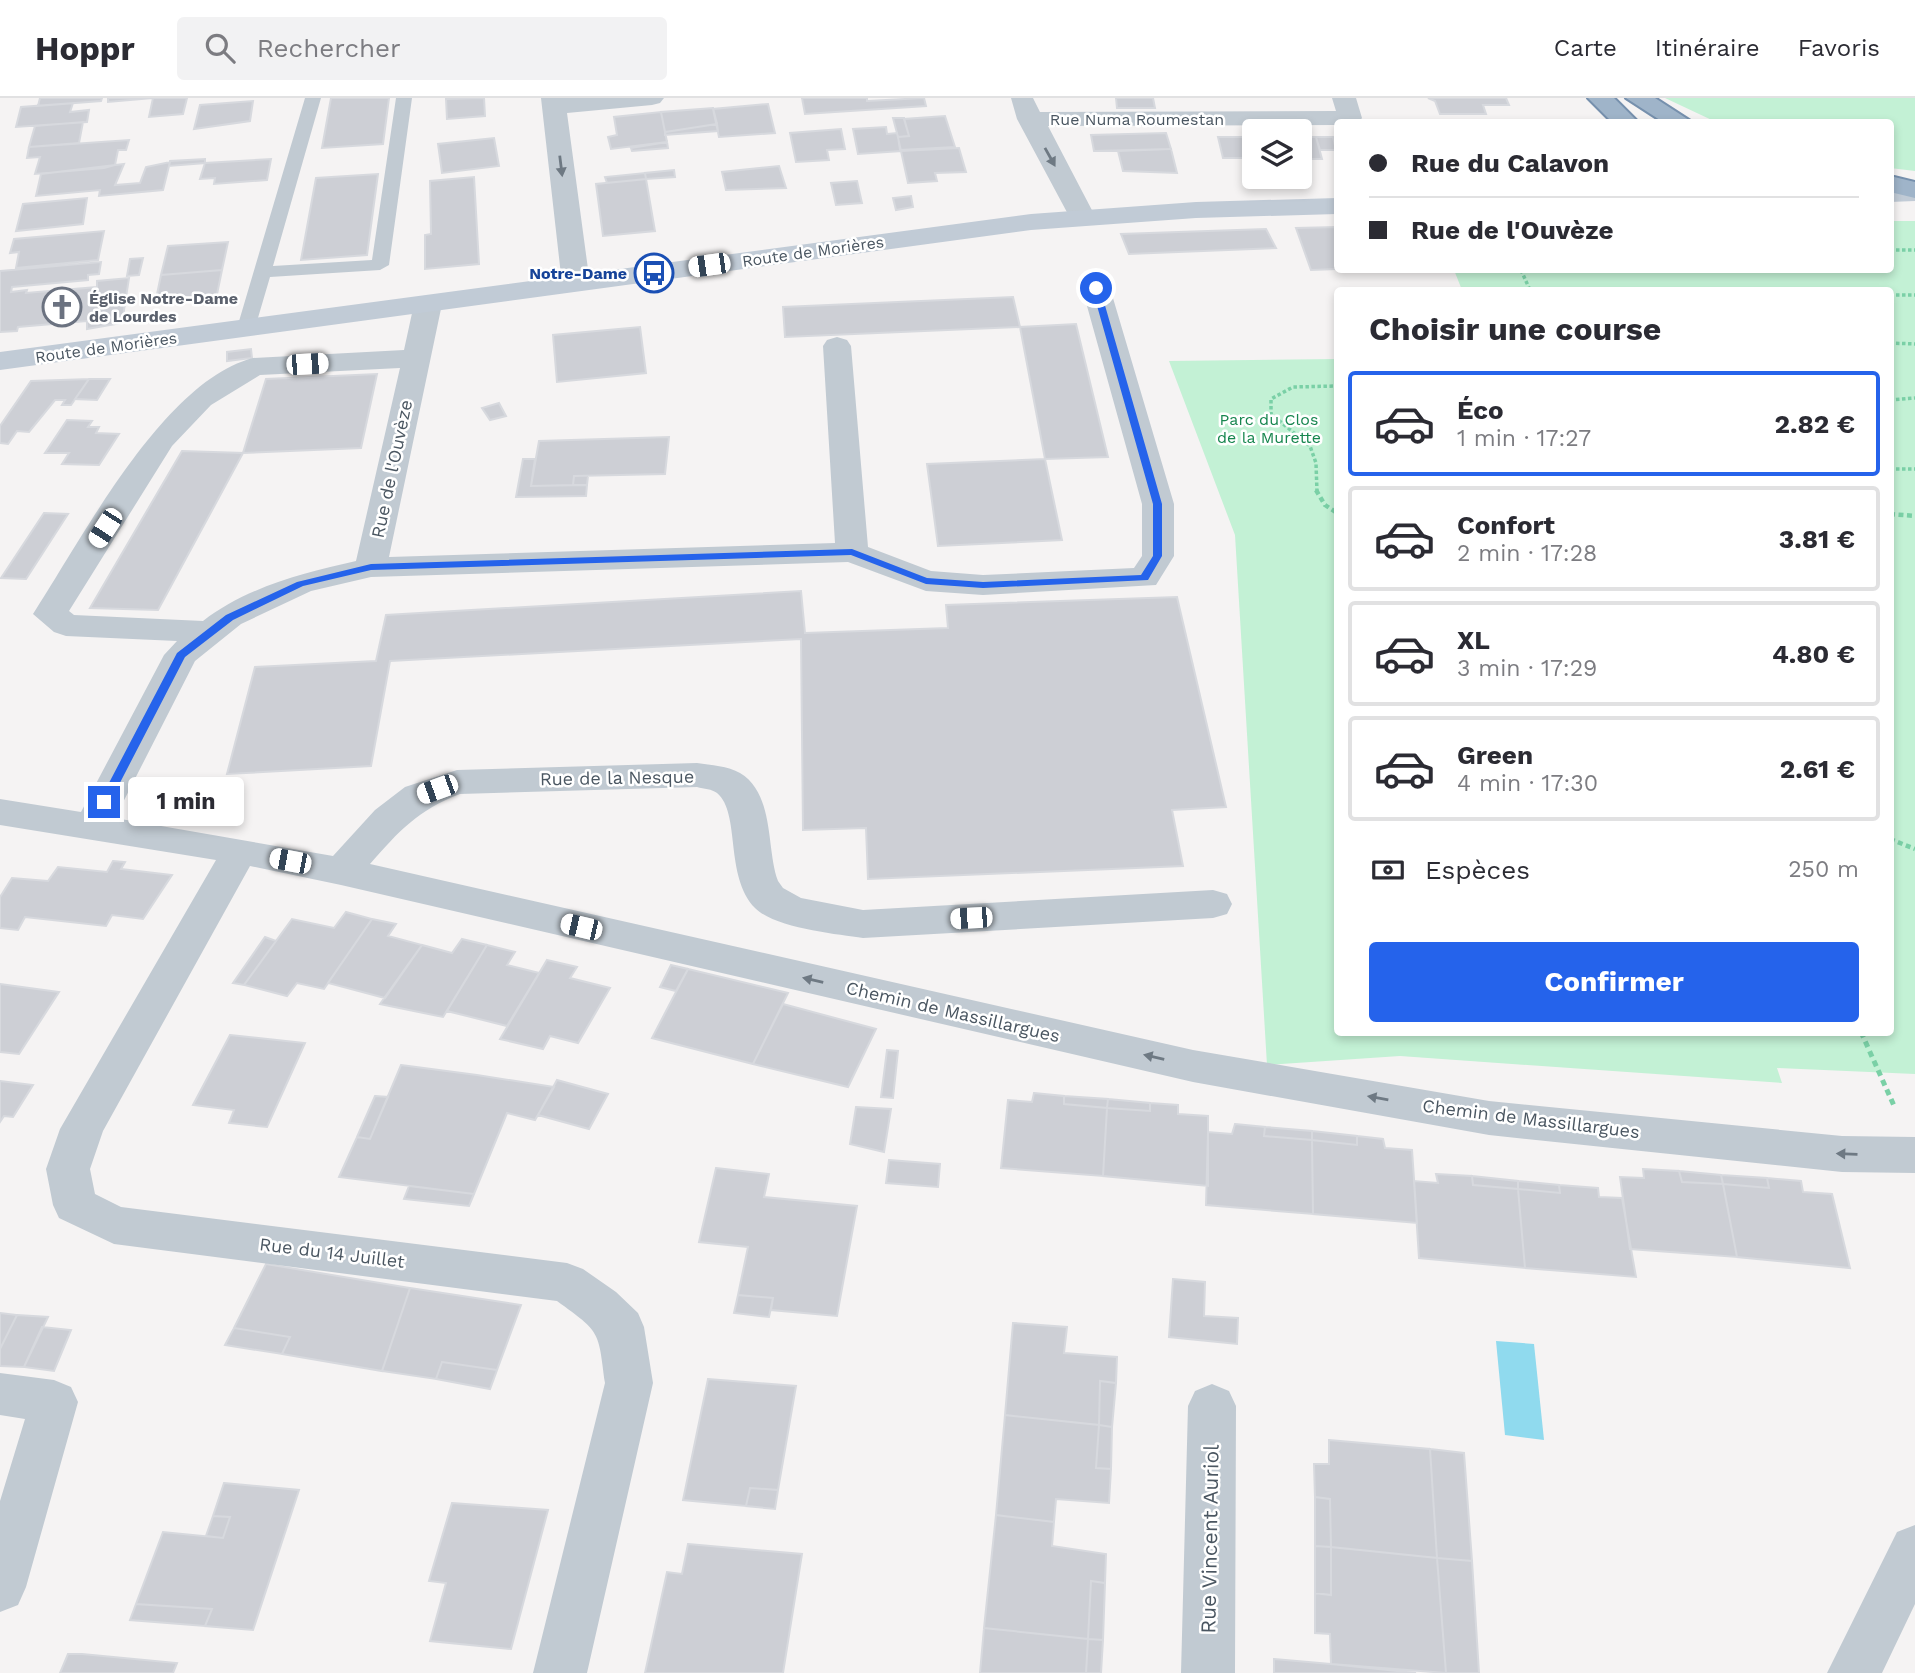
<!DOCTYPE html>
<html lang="fr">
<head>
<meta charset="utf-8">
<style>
  :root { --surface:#fff; --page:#f2f2f3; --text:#2b2b33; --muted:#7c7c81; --line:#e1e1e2; --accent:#2563eb }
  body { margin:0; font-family:"Work Sans",sans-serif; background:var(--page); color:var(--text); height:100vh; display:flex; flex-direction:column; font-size:26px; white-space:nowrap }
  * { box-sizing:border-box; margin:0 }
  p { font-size:23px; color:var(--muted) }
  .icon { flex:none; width:38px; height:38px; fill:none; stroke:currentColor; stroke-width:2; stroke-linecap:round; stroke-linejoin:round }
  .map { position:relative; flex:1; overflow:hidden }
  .side { position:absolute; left:1334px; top:189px; width:560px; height:749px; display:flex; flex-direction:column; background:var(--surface); border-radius:7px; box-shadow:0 4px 10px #0003 }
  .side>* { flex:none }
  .guide { position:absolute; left:1334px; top:21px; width:560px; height:154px; border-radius:7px; box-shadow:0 4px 10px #0003; display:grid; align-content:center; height:154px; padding:0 35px; background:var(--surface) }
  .tools { position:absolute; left:1242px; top:21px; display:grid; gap:14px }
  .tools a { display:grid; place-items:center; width:70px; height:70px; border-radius:7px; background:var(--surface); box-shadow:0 4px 10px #0003; font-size:35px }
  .end { position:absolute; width:32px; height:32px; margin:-16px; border:9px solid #2563eb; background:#fff; box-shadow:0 0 0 4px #fff }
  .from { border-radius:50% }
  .bubble { position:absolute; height:49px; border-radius:7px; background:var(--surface); box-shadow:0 4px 10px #0003; font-size:23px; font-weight:700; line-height:49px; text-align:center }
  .car { position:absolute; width:21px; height:42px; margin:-21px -10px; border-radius:9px; box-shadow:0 0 5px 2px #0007; background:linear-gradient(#fff 24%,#345 0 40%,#fff 0 76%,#345 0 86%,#fff 0) }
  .guide b { display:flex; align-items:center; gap:24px; height:66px; font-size:26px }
  .guide b+b { border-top:2px solid var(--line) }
  .guide i { width:18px; height:18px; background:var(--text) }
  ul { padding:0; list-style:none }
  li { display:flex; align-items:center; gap:21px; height:105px; margin:0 14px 10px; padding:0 21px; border:4px solid var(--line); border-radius:7px }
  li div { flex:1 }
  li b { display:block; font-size:26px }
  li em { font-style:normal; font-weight:700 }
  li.current { border-color:var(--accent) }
  li>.icon { width:63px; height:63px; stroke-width:1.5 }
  h2 { padding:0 35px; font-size:32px; line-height:84px }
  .pay { display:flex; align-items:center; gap:18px; height:77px; padding:0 35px; font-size:26px }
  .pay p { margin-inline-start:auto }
  .action { display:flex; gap:14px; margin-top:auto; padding:14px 35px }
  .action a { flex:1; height:80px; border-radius:7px; background:var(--accent); color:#fff; font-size:28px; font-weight:700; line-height:80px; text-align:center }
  header { display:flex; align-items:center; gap:42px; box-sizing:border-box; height:98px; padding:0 35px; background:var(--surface); border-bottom:2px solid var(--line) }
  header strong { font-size:33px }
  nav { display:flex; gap:38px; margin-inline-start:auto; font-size:24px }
  .search { width:490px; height:63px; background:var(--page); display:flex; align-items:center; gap:18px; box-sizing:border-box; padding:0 24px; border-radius:7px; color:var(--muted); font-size:26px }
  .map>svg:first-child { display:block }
  .green { fill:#c3f1d5 }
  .water { fill:#90daee }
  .building { fill:#cdcfd5; stroke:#d7d9de; stroke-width:2 }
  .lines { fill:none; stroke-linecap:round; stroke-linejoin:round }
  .trunk-casing { stroke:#7690ad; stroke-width:4 }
  .path-far2 { stroke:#7ad0a6; stroke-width:3.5; stroke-dasharray:3.5 2.5; stroke-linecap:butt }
  .path-far1 { stroke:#7ad0a6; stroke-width:4.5; stroke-dasharray:5 3.5; stroke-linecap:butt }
  .path { stroke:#7ad0a6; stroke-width:5; stroke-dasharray:6 4.5; stroke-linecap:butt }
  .service { fill:#c1cad2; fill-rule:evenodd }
  .minor { fill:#c1cad2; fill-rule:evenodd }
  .secondary { fill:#c1cbd6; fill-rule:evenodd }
  .trunk { fill:#9fb4c9; fill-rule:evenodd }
  .oneway { fill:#6e7983 }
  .route { fill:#2563eb }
  .labels { text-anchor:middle; stroke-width:5; stroke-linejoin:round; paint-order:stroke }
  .far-street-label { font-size:16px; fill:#4a5661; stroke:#fff }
  .far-transit-label { font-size:16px; font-weight:bold; fill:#164399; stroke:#fff; text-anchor:end }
  .far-worship-label { font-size:16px; font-weight:bold; fill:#5b616d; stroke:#fff; text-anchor:start }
  .far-park-label { font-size:16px; fill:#17864f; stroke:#fff }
  .street-label { font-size:18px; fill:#4a5661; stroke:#fff }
  .near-street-label { font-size:21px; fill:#4a5661; stroke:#fff }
</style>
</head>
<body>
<header>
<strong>Hoppr</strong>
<div class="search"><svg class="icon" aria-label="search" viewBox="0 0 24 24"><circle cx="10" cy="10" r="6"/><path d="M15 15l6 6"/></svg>Rechercher</div>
<nav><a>Carte</a><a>Itinéraire</a><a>Favoris</a></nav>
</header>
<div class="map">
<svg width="1915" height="1575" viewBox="0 0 1915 1575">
  <rect width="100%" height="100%" fill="#f5f3f3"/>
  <!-- green -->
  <path class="green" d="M1665 0H1915V73L1890 70V24H1716Z
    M1890 123H1915V976L1777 970 1782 985 1400 958 1267 967 1235 437 1169 263 1337 261V934H1890V192H1462L1454 172H1890Z"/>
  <!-- water -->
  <path class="water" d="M1496 1243 1534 1246 1544 1342 1505 1337Z"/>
  <!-- building -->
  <path class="building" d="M40 0H102L101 3 38 8Z
    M108 0H187L183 16 149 19 153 0 108 4Z
    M331 0H389L383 46 322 50Z
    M484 0 485 18 447 21 446 1Z
    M802 0H867V3L924 0 926 8 805 16Z
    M1116 0H1153L1155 10H1117Z
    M1428 0H1506L1509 7H1483L1486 16H1440L1435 3Z
    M253 3 250 23 194 31 200 7Z
    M73 5 70 14 89 12 87 24 16 29 21 9Z
    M768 6 775 35 719 39 713 11Z
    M713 10 717 26 665 34 661 14Z
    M661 14 667 44 611 51 608 39 617 37 614 19Z
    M945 18 955 49 900 52 898 39 909 38 904 21Z
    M893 20H904L909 38 898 39Z
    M83 24 79 45 29 49 35 28Z
    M717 26 718 33 665 37V34Z
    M886 29 887 36 897 35 901 53 858 56 853 31Z
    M1250 29H1270L1271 33H1255V64L1253 60H1223L1218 39H1252Z
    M841 31 845 51 827 52 829 62 796 64 790 35Z
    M1166 35 1171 51 1094 53 1091 37Z
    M1300 39H1316L1322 61H1304L1305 64H1300Z
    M1316 39H1333L1336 52H1320Z
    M494 40 499 68 442 75 438 46Z
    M129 42 126 52H118L115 67 104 70 35 76 40 59 27 60 29 49Z
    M667 44 668 50 632 53 631 50Z
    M959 50 966 74 935 75 937 83 908 85 901 53Z
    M1171 51 1177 75 1123 73 1118 53Z
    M205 61V65L169 68 170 63Z
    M271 61 267 82 214 86 215 80 200 81 205 65Z
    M170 64 163 92 99 98 100 92 36 98 41 76 124 66 115 87 140 85 146 69Z
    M779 68 786 90 726 92 722 74Z
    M674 72 675 79 646 81 645 75Z
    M645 75 646 81 607 85 605 79Z
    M378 76 367 157 301 162 316 80Z
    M474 79 479 166 425 171V137L431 136 430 83Z
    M646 81 655 133 603 138 596 86Z
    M857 83 862 105 836 107 831 85Z
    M911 98 913 109 896 112 893 100Z
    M87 100 83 126 16 133 23 106Z
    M1337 129V171L1311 172 1296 130Z
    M1266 131 1276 150 1129 156 1121 136Z
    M104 133 98 162 16 170 19 154 10 155 14 141Z
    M228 144 222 172 161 177 168 148Z
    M143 160 139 177 127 178 130 161Z
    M101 164 99 176 88 177V182L12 189 11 194 27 192 26 195 97 189V183L129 180 122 225 87 231V223L18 229 17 233 0 234V173Z
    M222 172 216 201 155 206 161 177Z
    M1013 199 1020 229 785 239 783 209Z
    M1076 226 1108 359 1045 361 1020 229Z
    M640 229 646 275 557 284 553 237Z
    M251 251 252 260 227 263V254Z
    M377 276 361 350 243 355 266 281Z
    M89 281 71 307H62L65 302H55L29 334 17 333 8 346 0 345V328L31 283Z
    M89 281H110L97 302 75 301Z
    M499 305 506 318 490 322 482 310Z
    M67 322 92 323 88 329H99L96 335 119 336 99 367 62 366 69 355H45Z
    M669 339 665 376 574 378 573 387 531 388 539 343Z
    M182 353 243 355 158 512 90 510Z
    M523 361H535L531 388 587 387 586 398 516 399Z
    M1045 361 1062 442 938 448 927 366Z
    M574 378H588L587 387H573Z
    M44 415 68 416 26 481 1 480Z
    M801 493 805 535 948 530 946 507 1177 499 1226 709 1172 712 1183 768 868 781 866 730 803 732 801 541 390 563 371 668 227 676 255 569 376 563 386 517Z
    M113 763 125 764 121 771 172 777 143 821 112 817 106 828 25 819 18 832 0 830V799L12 780 48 783 58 769 107 774Z
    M346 814 372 821 324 891 297 885 287 898 244 887 292 821 334 830Z
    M372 821 396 826 388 838 422 847 385 900 328 885Z
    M265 839 276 843 244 887 233 885Z
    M462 841 487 847 443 919 380 906 422 847 452 855Z
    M487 847 515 854 507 867 539 875 507 928 447 913Z
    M547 862 577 869 570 880 610 890 578 945 550 938 543 951 500 941Z
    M671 867 688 871 676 893 660 889Z
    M688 871 788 895 753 966 652 940Z
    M0 886 59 894 19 956 0 954Z
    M783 906 876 931 848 989 753 966Z
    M230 937 305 945 267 1029 229 1025 234 1012 193 1007Z
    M887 952 898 953 893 1000 881 999Z
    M401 967 477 977 554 989 535 1022 507 1015 474 1096 339 1079 357 1039 370 1041Z
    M557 982 608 996 589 1031 538 1017Z
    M0 983 33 987 13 1019 4 1018 0 1024Z
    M1034 995 1064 998V1006L1107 1010 1103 1078 1001 1070 1008 1002 1032 1004Z
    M375 998 388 999 370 1041 357 1039Z
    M1064 998 1108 1001 1107 1010 1064 1006Z
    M1108 1001 1150 1005V1013L1107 1010Z
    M1150 1005 1178 1007V1016L1208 1018V1088L1103 1078 1107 1010 1150 1013Z
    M856 1009 891 1011 884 1054 850 1046Z
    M1235 1026 1265 1029 1264 1038 1312 1042 1313 1116 1206 1107 1208 1034 1232 1036Z
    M1265 1029 1312 1033V1042L1264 1038Z
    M1312 1033 1357 1038V1047L1312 1042Z
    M1357 1038 1383 1041 1385 1050 1412 1052 1417 1125 1313 1116 1312 1042 1357 1047Z
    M889 1062 940 1066 938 1089 886 1085Z
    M716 1070 769 1076 764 1099 857 1108 837 1218 771 1212 773 1200 738 1197 748 1149 699 1144Z
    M1643 1071 1679 1073 1682 1084 1723 1086 1737 1159 1630 1151 1620 1079 1644 1080Z
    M1679 1073 1721 1077 1723 1086 1682 1084Z
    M1436 1076 1472 1078 1473 1087 1518 1091 1525 1170 1419 1160 1414 1083 1438 1085Z
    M1721 1077 1767 1080 1769 1090 1723 1086Z
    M1472 1078 1518 1083V1091L1473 1087Z
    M1767 1080 1801 1083 1803 1094 1832 1096 1850 1170 1737 1159 1723 1086 1769 1090Z
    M1518 1083 1559 1087 1560 1095 1518 1091Z
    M1559 1087 1598 1090 1599 1099 1622 1100 1636 1179 1525 1170 1518 1091 1560 1095Z
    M409 1088 474 1096 469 1108 404 1101Z
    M266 1166 410 1190 382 1273 282 1256 290 1239 234 1230Z
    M1173 1181 1205 1184 1204 1218 1238 1220 1237 1246 1169 1239Z
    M410 1190 521 1207 497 1272 442 1264 436 1281 382 1273Z
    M738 1197 773 1200 769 1219 734 1215Z
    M0 1215 17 1217 0 1251Z
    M17 1217 48 1219 24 1269 0 1268V1251Z
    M1013 1225 1067 1229 1064 1255 1117 1259 1116 1285 1100 1283 1099 1327 1005 1317Z
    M42 1229 71 1232 54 1273 24 1269Z
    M234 1230 290 1239 282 1256 225 1247Z
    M442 1264 497 1272 490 1291 436 1281Z
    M708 1281 796 1288 778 1392 750 1390 746 1408 683 1402Z
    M1100 1283 1116 1285 1112 1329 1099 1327Z
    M1005 1317 1099 1327 1096 1370 1111 1371 1109 1405 1056 1401 1054 1424 996 1417Z
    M1099 1327 1112 1329 1111 1371 1096 1370Z
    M1329 1342 1430 1351 1437 1460 1331 1449 1330 1401 1315 1399 1314 1366H1329Z
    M1430 1351 1464 1355 1472 1463 1437 1460Z
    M224 1385 299 1392 253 1532 205 1528 212 1511 136 1506 163 1434 223 1440 230 1419 213 1418Z
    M750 1390 778 1392 775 1411 746 1408Z
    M1315 1399 1330 1401 1331 1449 1315 1448Z
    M452 1405 548 1412 511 1551 430 1543 446 1485 429 1483Z
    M996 1417 1054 1424 1052 1448 1106 1456 1105 1485 1091 1483 1088 1541 984 1530Z
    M213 1418 230 1419 223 1440 206 1438Z
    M688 1446 802 1456 783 1575H645L667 1474 682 1476Z
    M1315 1448 1331 1449V1497L1315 1495Z
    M1331 1449 1437 1460 1446 1575 1331 1566 1330 1536 1315 1535V1495L1331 1497Z
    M1437 1460 1472 1463 1479 1575H1446Z
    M1091 1483 1105 1485 1103 1542 1088 1541Z
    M136 1506 212 1511 205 1528 130 1522Z
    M984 1530 1088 1541 1086 1575H980Z
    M1088 1541 1103 1542 1101 1575H1086Z
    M68 1556H82L177 1565 173 1575H60Z
    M1274 1561 1331 1566 1416 1575H1274Z"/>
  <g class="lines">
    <defs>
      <path id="trunk" d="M1588 0H1614L1638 24H1612Z
        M1626 0H1655L1692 24H1663Z
        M1890 78 1915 84V100L1890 94Z"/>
    </defs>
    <!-- trunk casing -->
    <use href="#trunk" class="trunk-casing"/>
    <!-- path-far2 -->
    <path class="path-far2" d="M1890 152H1915
      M1521 172 1530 192
      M1890 197H1915
      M1890 245 1915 246
      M1890 302 1915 300
      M1890 371H1915
      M1317 394 1316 365 1310 348 1271 316V301L1293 289 1337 288"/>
    <!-- path-far1 -->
    <path class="path-far1" d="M1316 392 1325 407 1337 415
      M1890 416 1915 418
      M1890 741 1915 751"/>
    <!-- path -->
    <path class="path" d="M1861 934 1895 1010"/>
    <!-- service -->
    <path class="service" d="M305 0H321L273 168 372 162 396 0H412L389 167 380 172 270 179 255 230 246 235 240 234 237 230Z"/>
    <!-- minor -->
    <path class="minor" d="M541 0H664L660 5 652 7 567 15 590 186 586 192H566L562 186Z
      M1011 0H1033L1040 14 1336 13 1332 0H1356L1362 20 1359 24H1337V27L1048 28 1095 118 1091 124H1073L1069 118 1017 21Z
      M1096 182 1106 184 1110 190 1174 406V458L1156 487 983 497 926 493 848 464 371 479 311 493 241 526 195 563 115 720 333 758 375 712 405 689 457 672 697 665C711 667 728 668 740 675 775 696 766 751 778 783L783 790 801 800 863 812 1213 792 1227 796 1232 806 1227 816 1213 820 863 840C836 836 775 830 755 810 724 778 741 715 717 695 712 691 704 691 697 689L460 696C418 712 399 733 370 766L1193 952 1489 1003 1842 1038 1915 1039V1075L1842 1074 1489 1037 1193 984 341 787 250 768 103 1033 90 1071 95 1096 121 1109 567 1165 583 1171 616 1194 638 1215 644 1229 653 1285 587 1575H533L605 1285C598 1232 601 1235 557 1203L114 1146 59 1120 53 1107 46 1071 60 1031 216 762 0 727V701L81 714 164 557 177 543 66 538 54 534 33 516C82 441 163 283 253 260L404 252 414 206 418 200H438L442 206 389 459 835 445 823 248 827 242 837 239 847 242 851 248 868 449 931 473 983 477 1134 470 1142 458V406L1082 190 1086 184ZM400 270 356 463C303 475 247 489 203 523L74 517 69 513 172 348 211 307 260 277Z
      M0 1275 54 1282 71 1289 78 1304 26 1489 18 1507 0 1514V1403L25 1321 0 1317Z
      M1212 1286 1229 1293 1236 1308 1235 1575H1181L1188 1308 1195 1293Z
      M1915 1427V1506L1882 1575H1827L1897 1434Z"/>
    <!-- secondary -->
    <path class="secondary" d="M1915 87V103L1890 104V88Z
      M1337 100V116L1196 120 1031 132 0 272V254L1031 116 1196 104Z"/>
    <!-- trunk -->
    <use href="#trunk" class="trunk"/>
  </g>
  <!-- one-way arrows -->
  <defs><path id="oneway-solid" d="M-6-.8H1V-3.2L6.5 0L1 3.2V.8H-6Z" transform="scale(1.75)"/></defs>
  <g class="oneway">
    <use href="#oneway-solid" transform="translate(1050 59) rotate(61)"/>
    <use href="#oneway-solid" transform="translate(561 68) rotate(83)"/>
    <use href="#oneway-solid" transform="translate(813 882) rotate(-167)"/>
    <use href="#oneway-solid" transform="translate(1154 959) rotate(-167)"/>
    <use href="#oneway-solid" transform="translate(1378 1000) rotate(-170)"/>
    <use href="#oneway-solid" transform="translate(1847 1056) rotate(-178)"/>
  </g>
  <!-- route -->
  <path class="route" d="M1096 188 1100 190 1162 406V458L1148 482 983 490 926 486 851 457 371 472 303 488 233 522 185 559 110 704 104 707 99 704 177 555 226 517 297 484 371 466 852 451 927 480 983 484 1141 477 1153 458V406L1092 190Z"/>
  <!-- icons -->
  <defs>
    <symbol id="bus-ring" viewBox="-11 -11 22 22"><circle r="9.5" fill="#fff" stroke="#1a4fb4" stroke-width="1.5"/><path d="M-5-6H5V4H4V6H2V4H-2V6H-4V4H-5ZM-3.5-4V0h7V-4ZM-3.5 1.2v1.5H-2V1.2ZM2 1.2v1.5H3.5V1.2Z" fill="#1a4fb4"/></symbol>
    <symbol id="church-ring" viewBox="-11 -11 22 22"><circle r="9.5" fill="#fff" stroke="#6b7280" stroke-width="1.5"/><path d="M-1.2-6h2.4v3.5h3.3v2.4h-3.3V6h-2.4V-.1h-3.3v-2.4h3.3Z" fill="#6b7280"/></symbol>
  </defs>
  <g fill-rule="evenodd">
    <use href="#bus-ring" x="632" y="153" width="44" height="44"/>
    <use href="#church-ring" x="40" y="187" width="44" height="44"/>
  </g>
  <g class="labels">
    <!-- far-street labels -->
    <g class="far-street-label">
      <text x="1137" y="27">Rue Numa Roumestan</text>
      <text transform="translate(813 153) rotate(-8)" y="6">Route de Morières</text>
      <text transform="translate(106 249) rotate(-8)" y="6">Route de Morières</text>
    </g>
    <!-- far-transit labels -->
    <g class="far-transit-label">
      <text x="627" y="181">Notre-Dame</text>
    </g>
    <!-- far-worship labels -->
    <g class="far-worship-label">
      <text x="89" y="206">Église Notre-Dame<tspan x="89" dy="18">de Lourdes</tspan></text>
    </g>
    <!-- far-park labels -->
    <g class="far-park-label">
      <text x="1269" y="327">Parc du Clos<tspan x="1269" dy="18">de la Murette</tspan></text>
    </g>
    <!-- street labels -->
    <g class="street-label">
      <text transform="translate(392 371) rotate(-78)" y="6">Rue de l'Ouvèze</text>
      <text transform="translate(617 680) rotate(-1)" y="6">Rue de la Nesque</text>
      <text transform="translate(953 914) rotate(13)" y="6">Chemin de Massillargues</text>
      <text transform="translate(1531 1021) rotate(7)" y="6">Chemin de Massillargues</text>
      <text transform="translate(332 1155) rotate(7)" y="6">Rue du 14 Juillet</text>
    </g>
    <!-- near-street labels -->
    <g class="near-street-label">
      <text transform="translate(1210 1441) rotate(-89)" y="7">Rue Vincent Auriol</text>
    </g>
  </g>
</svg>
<div class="tools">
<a><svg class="icon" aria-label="layers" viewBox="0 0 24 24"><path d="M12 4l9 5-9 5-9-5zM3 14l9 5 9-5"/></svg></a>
</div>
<i class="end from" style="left:1096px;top:190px"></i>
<i class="end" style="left:104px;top:704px"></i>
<div class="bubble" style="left:128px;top:679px;width:116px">1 min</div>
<i class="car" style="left:709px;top:167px;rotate:262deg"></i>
<i class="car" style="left:307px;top:266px;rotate:87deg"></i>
<i class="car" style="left:105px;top:430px;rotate:213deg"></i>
<i class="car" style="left:437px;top:691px;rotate:250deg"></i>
<i class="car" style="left:290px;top:763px;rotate:281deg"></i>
<i class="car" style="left:971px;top:820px;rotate:267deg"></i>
<i class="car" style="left:581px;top:829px;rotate:283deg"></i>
<div class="guide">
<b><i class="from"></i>Rue du Calavon</b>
<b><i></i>Rue de l'Ouvèze</b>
</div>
<section class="side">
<h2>Choisir une course</h2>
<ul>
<li class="current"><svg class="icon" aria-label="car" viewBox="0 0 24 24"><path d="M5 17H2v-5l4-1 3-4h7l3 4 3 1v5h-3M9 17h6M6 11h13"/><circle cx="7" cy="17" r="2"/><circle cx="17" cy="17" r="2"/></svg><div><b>Éco</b><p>1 min · 17:27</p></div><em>2.82 €</em></li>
<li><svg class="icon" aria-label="car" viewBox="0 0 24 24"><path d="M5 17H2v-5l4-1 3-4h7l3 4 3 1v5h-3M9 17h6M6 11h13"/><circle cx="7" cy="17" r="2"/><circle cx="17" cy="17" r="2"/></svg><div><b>Confort</b><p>2 min · 17:28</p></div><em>3.81 €</em></li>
<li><svg class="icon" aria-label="car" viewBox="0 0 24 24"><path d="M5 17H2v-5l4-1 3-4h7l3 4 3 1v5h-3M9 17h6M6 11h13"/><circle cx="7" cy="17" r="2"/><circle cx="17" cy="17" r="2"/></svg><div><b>XL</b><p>3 min · 17:29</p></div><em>4.80 €</em></li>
<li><svg class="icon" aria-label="car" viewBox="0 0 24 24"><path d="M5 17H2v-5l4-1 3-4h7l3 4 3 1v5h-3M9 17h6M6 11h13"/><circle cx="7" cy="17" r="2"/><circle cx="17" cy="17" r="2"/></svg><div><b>Green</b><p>4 min · 17:30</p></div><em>2.61 €</em></li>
</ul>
<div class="pay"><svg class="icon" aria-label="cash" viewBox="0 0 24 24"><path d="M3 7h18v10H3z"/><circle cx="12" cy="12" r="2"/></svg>Espèces<p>250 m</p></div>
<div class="action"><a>Confirmer</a></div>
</section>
</div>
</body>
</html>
